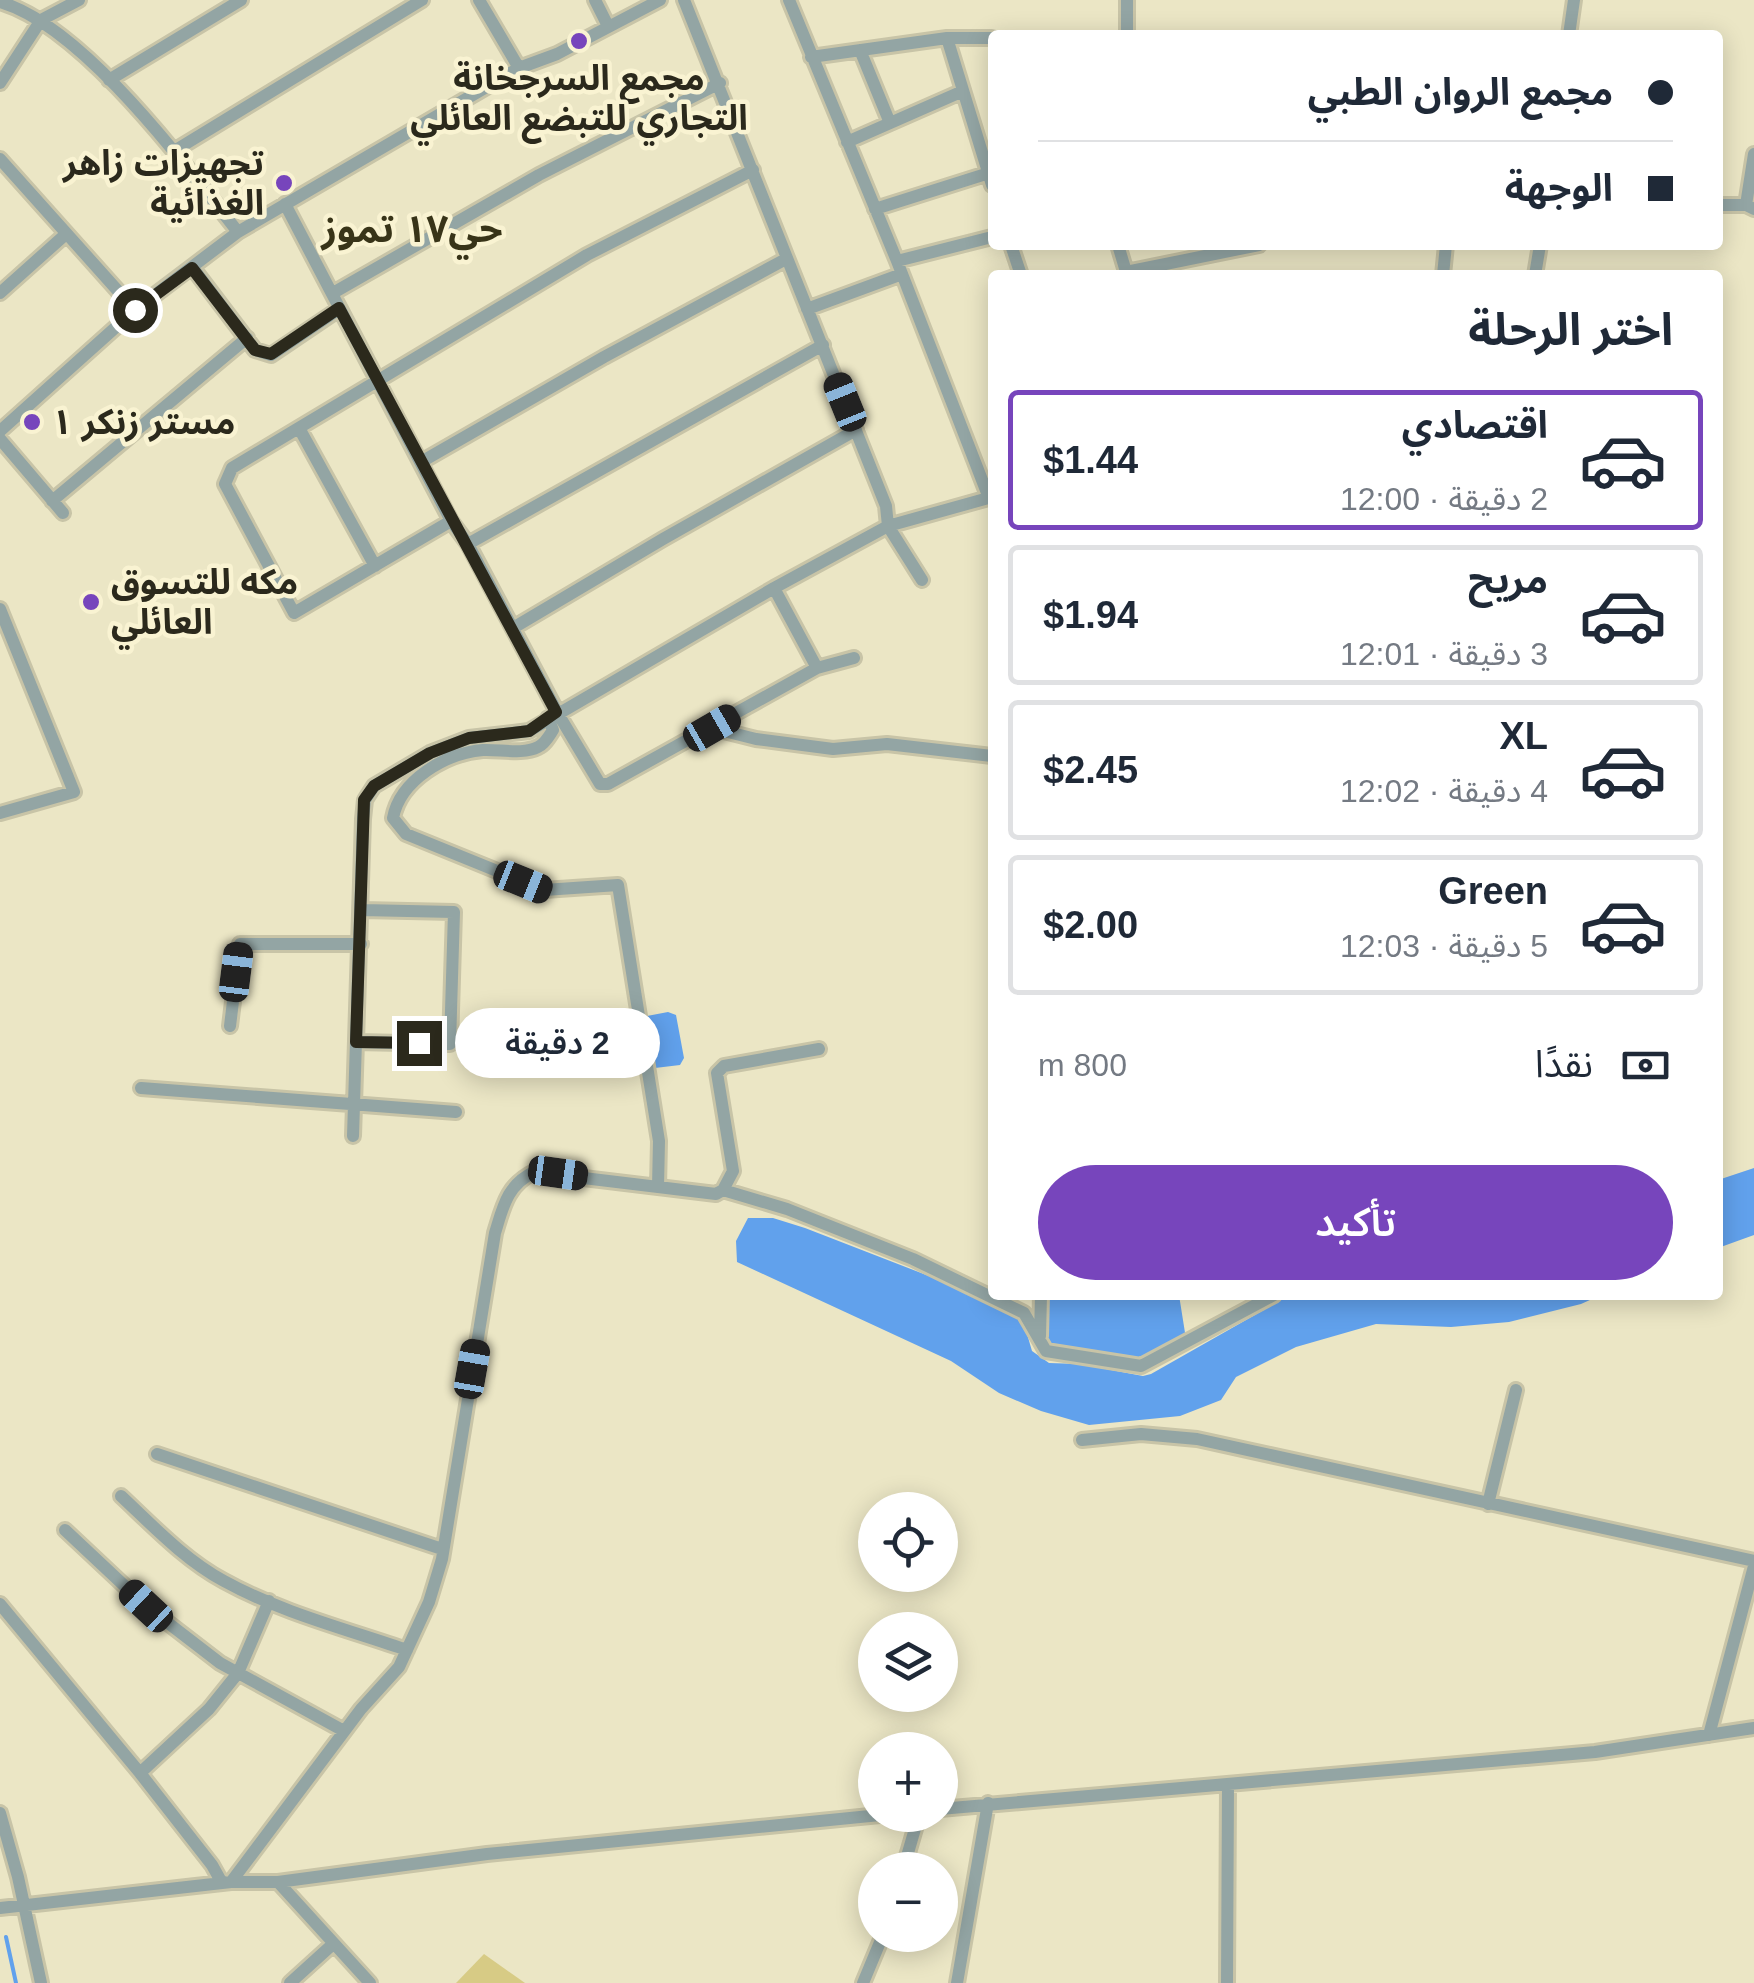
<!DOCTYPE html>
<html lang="ar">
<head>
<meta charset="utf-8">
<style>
  :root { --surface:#fff; --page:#f2f2f3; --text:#1f2937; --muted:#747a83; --line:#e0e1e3; --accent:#7745bc }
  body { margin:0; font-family:Helvetica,"Noto Sans Arabic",sans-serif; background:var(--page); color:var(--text); direction:rtl; height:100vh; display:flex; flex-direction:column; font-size:38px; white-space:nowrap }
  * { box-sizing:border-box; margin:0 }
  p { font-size:32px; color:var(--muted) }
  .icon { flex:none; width:55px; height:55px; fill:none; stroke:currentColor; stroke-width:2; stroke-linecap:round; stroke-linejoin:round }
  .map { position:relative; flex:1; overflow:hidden; direction:ltr }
  .drawer { position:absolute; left:988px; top:270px; width:735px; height:1030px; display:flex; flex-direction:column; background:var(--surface); border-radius:10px; box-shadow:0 5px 25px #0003; direction:rtl }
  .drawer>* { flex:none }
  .top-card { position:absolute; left:988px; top:30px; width:735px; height:220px; border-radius:10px; box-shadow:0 5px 25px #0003; direction:rtl; display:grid; align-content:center; height:220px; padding:0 50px; background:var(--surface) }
  .fabs { position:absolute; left:858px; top:1492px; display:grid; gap:20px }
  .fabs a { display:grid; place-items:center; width:100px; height:100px; border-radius:50%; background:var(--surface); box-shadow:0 5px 25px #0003; font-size:50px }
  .end { position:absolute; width:45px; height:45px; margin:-22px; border:12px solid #2b291c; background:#fff; box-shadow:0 0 0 5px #fff }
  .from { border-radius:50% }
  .bubble { position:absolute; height:70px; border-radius:35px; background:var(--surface); box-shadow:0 5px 25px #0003; font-size:32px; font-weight:600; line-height:70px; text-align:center; direction:rtl }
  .car { position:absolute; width:30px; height:60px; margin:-30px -15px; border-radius:12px; box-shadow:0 0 8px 2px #0007; background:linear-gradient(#222 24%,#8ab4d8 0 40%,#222 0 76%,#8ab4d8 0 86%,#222 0) }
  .top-card b { display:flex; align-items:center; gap:35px; height:95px; font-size:38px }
  .top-card b+b { border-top:2px solid var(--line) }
  .top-card i { width:25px; height:25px; background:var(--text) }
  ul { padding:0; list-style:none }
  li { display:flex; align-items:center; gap:30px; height:140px; margin:0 20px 15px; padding:0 30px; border:5px solid var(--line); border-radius:10px }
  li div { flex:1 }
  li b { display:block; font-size:38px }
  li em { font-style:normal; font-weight:600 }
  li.current { border-color:var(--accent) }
  li>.icon { width:90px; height:90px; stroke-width:1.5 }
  h2 { padding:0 50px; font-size:45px; line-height:120px }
  .pay { display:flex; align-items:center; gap:25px; height:110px; padding:0 50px; font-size:38px }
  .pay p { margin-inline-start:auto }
  .primary-button { display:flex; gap:20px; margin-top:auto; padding:20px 50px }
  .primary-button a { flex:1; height:115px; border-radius:60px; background:var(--accent); color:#fff; font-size:40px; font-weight:600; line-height:115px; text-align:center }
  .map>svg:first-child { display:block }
  .green { fill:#d7cb85 }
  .water { fill:#61a1ec }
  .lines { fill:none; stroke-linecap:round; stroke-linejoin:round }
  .stream { stroke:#61a1ec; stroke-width:4 }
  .street-casing { stroke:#c8c4a7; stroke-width:18 }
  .street { stroke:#93a5a4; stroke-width:12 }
  .route { stroke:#2b291c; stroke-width:12 }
  .poi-dot { fill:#7745bc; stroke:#f9f3d2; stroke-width:4 }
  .labels { text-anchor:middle; stroke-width:9; stroke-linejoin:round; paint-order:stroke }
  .poi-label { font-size:35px; font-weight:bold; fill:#2b291c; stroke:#f9f3d2; text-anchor:start }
  .neighbourhood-label { font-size:38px; font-weight:bold; fill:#383418; stroke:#f9f3d2 }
</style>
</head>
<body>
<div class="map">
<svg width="1754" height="1983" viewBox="0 0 1754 1983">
  <rect width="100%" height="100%" fill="#ebe6c5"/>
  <!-- green -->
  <path class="green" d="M484 1954 525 1983H456Z"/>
  <!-- water -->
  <path class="water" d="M668 1012 676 1015 684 1058 680 1065 655 1068 649 1062 643 1021 647 1016Z
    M1754 1168V1235L1718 1248V1180Z
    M748 1218H773L805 1228 947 1283 1015 1316 1025 1327 1032 1351 1049 1363 1079 1364 1143 1376 1151 1374 1290 1295H1601L1581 1304 1509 1322 1451 1327 1376 1324 1296 1347 1236 1377 1221 1400 1180 1416 1089 1425 1041 1411 999 1393 951 1361 737 1262 736 1241Z
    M1045 1295H1179L1186 1339 1141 1363 1044 1344Z"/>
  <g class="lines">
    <!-- stream -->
    <path class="stream" d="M6 1937 16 1983"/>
    <defs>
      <path id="street" d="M479 0 519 68
        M595 0 608 26
        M684 0 886 506 888 526 922 580
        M789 0 897 261 989 498
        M1127 0V35
        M0 2C83 26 184 164 238 232
        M1569 35 1574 0
        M947 38 992 185
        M860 50 890 123
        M811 57 947 38H992
        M109 80 241 0
        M0 83 41 20 79 0
        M847 142 963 91
        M174 151 422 0
        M0 159 135 310
        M285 204 451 521 468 544 557 712 600 784H608L817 668 854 658
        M1718 205H1746L1754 209
        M1746 205 1754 154
        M875 209 989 173
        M1011 245 1021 275
        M1118 245 1127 275
        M897 261 992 237
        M192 267 255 350 271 355 339 309
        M1126 272 1259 245
        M1443 275 1446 245
        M1535 275 1540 245
        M0 293 66 234
        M333 293 539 175 720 83
        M807 309 902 274
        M299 428 375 566
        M0 431 135 310 238 232 519 68 557 54 660 0
        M0 439 63 513
        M421 462 604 357 786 259
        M52 501 247 338
        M451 521 294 613 225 484 232 468 587 255 753 170
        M468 544 823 345
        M774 588 817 668
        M0 609 74 792 0 813
        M513 628 663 539 856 430
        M548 718 553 730C549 736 545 744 538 747 523 755 499 749 483 750 446 753 400 780 393 818L406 834 544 890 618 885 659 1141 658 1187
        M712 728 756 739 833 749 887 744 992 756
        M230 1026 240 944H361
        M356 1042 450 1044 454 912 362 910
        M141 1088 456 1112
        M353 1136 363 819 365 800 374 786 430 753 469 738 529 731 774 588 888 526 992 497
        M723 1190 787 1209 913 1259 1024 1313 1046 1351 1141 1366 1274 1295
        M1040 1336 1041 1295
        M1082 1440 1141 1434 1197 1439 1754 1561
        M157 1454 442 1549
        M121 1496C153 1526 185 1560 224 1581 280 1612 346 1629 407 1650
        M1488 1504 1516 1390
        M65 1530 146 1606 220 1663 344 1731
        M0 1604 140 1773 212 1865 222 1883
        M1709 1735 1754 1566
        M140 1773 209 1709 238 1673 269 1601
        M940 1809 1595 1752 1754 1728
        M0 1813 18 1877 41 1983
        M903 1870 919 1815
        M231 1882 361 1709 399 1667 429 1602 442 1559 495 1233C503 1207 507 1185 534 1172L716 1194 723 1190 733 1171 717 1073 724 1066 819 1049
        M278 1882 370 1983
        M0 1908 231 1882H278L487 1854 880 1815
        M290 1983 333 1944
        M863 1983 883 1935
        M957 1983 988 1803
        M1227 1983 1228 1786"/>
    </defs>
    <!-- street casing -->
    <use href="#street" class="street-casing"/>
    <!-- street -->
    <use href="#street" class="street"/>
  </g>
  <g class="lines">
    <!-- route -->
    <path class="route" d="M135 310 192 268 255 350 271 354 339 308 556 712 529 731 469 738 430 753 374 786 364 800 356 1042 419 1043"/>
  </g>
  <!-- markers -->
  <g class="poi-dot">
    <circle cx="579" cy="41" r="10"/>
    <circle cx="284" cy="183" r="10"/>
    <circle cx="32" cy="422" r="10"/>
    <circle cx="91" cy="602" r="10"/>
  </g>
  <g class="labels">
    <!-- poi labels -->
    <g class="poi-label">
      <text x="579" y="90" text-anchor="middle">مجمع السرجخانة<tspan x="579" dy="40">التجاري للتبضع العائلي</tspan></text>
      <text x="264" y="175" text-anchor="end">تجهيزات زاهر<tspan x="264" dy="40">الغذائية</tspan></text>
      <text x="52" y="434">مستر زنكر ١</text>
      <text x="111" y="594">مكه للتسوق<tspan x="111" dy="40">العائلي</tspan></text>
    </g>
    <!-- neighbourhood labels -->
    <g class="neighbourhood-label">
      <text x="412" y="242">حي۱۷ تموز</text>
    </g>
  </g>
</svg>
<div class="fabs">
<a><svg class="icon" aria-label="locate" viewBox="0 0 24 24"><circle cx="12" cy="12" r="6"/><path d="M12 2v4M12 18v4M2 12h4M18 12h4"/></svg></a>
<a><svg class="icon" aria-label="layers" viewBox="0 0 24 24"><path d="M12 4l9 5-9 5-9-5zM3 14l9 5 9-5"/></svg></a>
<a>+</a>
<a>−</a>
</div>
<i class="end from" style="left:135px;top:310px"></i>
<i class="end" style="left:419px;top:1043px"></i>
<div class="bubble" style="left:455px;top:1008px;width:205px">2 دقيقة</div>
<i class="car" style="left:845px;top:402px;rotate:338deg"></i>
<i class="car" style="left:712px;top:728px;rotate:60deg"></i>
<i class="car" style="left:523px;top:882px;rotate:112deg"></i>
<i class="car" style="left:236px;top:972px;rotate:7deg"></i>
<i class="car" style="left:558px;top:1173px;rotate:98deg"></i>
<i class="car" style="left:472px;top:1369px;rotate:10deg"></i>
<i class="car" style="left:146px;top:1606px;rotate:313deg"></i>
<div class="top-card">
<b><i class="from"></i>مجمع الروان الطبي</b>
<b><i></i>الوجهة</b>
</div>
<section class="drawer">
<h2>اختر الرحلة</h2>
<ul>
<li class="current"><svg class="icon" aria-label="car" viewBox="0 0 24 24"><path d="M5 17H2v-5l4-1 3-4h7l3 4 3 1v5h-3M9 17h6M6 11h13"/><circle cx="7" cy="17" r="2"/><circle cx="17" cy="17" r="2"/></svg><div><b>اقتصادي</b><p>2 دقيقة · 12:00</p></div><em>$1.44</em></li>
<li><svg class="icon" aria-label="car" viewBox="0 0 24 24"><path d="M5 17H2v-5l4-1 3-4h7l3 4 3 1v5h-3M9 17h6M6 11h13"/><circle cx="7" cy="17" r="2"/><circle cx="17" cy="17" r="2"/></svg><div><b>مريح</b><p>3 دقيقة · 12:01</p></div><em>$1.94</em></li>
<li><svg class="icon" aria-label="car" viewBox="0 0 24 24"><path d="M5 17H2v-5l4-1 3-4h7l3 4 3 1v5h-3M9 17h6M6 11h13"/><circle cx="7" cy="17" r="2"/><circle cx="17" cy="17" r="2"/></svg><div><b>XL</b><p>4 دقيقة · 12:02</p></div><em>$2.45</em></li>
<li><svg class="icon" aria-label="car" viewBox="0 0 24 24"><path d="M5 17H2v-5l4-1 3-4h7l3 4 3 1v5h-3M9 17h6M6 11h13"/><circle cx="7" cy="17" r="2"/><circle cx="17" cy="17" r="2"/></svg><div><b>Green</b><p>5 دقيقة · 12:03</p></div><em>$2.00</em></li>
</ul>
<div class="pay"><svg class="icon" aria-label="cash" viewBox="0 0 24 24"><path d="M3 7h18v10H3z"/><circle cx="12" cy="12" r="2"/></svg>نقدًا<p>800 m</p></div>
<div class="primary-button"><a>تأكيد</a></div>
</section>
</div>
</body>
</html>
